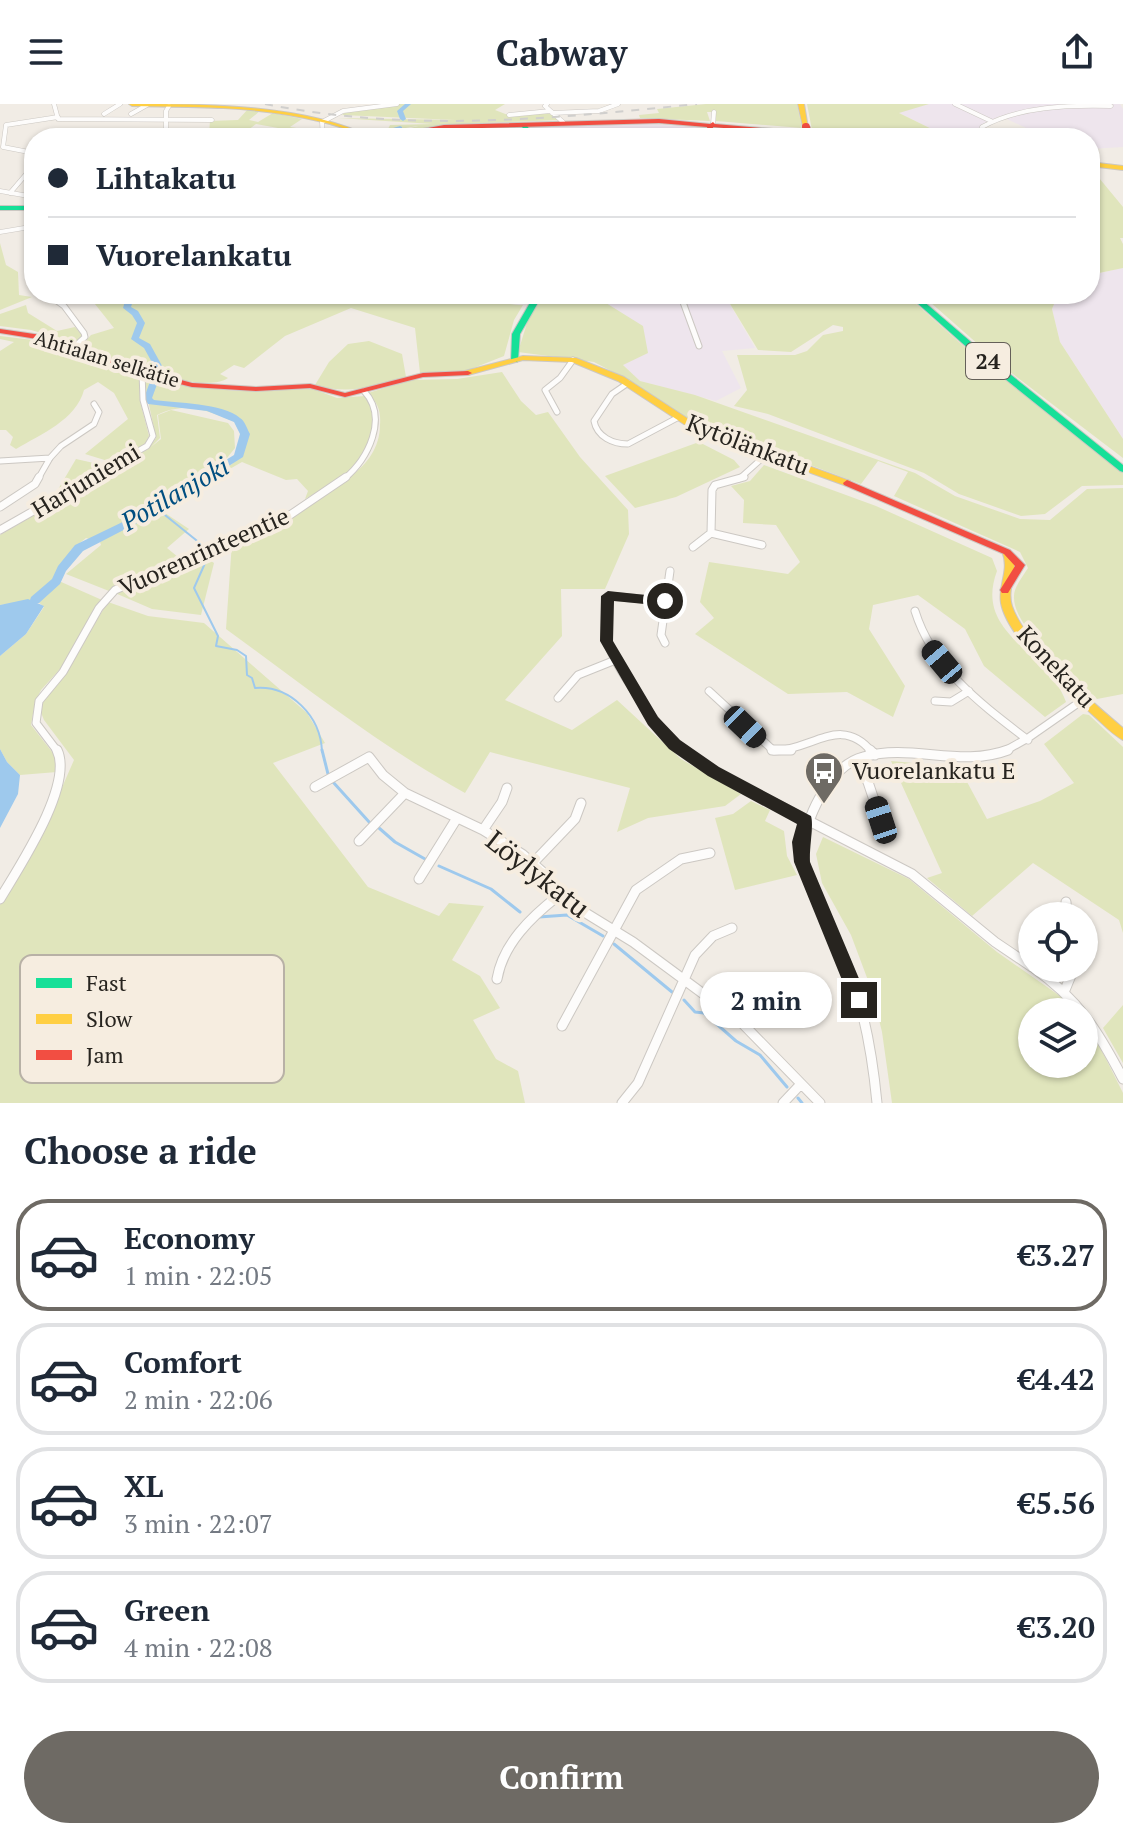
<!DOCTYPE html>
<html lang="en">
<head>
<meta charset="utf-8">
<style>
  :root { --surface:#fff; --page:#f6f6f7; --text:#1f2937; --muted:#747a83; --line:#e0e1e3; --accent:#6e6a64 }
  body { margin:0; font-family:"PT Serif",serif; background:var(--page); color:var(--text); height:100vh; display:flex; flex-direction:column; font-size:30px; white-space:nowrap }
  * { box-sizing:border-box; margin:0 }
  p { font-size:26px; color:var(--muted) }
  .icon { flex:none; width:44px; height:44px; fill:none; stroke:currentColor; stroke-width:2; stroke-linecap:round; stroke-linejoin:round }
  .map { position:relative; height:999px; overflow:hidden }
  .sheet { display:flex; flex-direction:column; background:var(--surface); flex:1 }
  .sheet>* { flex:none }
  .top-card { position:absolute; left:24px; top:24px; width:1076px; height:176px; border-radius:32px; box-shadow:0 2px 6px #0004; display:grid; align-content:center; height:176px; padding:0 24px; background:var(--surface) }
  .controls { position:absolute; left:1018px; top:798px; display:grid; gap:16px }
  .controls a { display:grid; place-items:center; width:80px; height:80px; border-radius:50%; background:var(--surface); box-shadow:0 2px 6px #0004; font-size:40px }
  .end { position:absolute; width:36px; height:36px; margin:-18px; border:10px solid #27241f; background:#fff; box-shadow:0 0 0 4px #fff }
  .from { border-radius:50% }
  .bubble { position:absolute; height:56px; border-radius:28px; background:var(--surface); box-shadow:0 2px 6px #0004; font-size:26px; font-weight:600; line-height:56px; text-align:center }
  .car { position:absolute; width:24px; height:48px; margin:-24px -12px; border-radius:10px; box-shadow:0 0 6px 2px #0007; background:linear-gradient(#222 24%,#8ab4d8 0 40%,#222 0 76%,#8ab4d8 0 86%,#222 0) }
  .top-card b { display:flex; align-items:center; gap:28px; height:76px; font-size:30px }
  .top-card b+b { border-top:2px solid var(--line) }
  .top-card i { width:20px; height:20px; background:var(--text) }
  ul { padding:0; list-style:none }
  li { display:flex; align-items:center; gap:24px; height:112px; margin:0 16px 12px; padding:0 8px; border:4px solid var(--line); border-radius:32px }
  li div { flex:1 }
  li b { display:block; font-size:30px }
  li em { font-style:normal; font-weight:600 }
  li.current { border-color:var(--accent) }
  li>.icon { width:72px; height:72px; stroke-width:1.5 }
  h2 { padding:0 24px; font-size:36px; line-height:96px }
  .cta { display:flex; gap:16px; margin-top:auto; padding:16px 24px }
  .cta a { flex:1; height:92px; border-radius:48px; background:var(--accent); color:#fff; font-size:32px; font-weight:600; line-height:92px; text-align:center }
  header { display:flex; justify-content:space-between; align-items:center; height:104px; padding:0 24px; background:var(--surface); font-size:36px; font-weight:600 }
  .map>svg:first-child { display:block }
  .industrial { fill:#eee5ed }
  .green { fill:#e0e5bc }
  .water { fill:#9ec9ed }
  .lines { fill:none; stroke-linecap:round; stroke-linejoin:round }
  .stream-far1 { stroke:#9ec9ed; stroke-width:2 }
  .stream { stroke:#9ec9ed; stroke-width:3 }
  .river { fill:#9ec9ed; fill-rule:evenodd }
  .street-far3-casing { stroke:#ccc8c3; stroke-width:5 }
  .street-far2-casing { stroke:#ccc8c3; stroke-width:7 }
  .street-far1-casing { stroke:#ccc8c3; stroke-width:9 }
  .street-casing { stroke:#ccc8c3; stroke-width:11 }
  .fast-casing { stroke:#ccc8c3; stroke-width:2 }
  .slow-casing { stroke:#ccc8c3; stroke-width:2 }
  .jam-casing { stroke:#ccc8c3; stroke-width:2 }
  .street-far3 { stroke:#fdfcfb; stroke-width:4 }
  .street-far2 { stroke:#fdfcfb; stroke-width:5 }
  .street-far1 { stroke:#fdfcfb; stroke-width:7 }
  .street { stroke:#fdfcfb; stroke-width:9 }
  .fast { fill:#16e098; fill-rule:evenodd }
  .slow { fill:#ffcf43; fill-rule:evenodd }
  .jam { fill:#f24e42; fill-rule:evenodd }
  .rail { stroke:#d0cfcd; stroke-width:2; stroke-dasharray:8 8; stroke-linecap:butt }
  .jam-bridge-casing { stroke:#c2b9b0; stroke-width:9; stroke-linecap:butt }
  .jam-bridge { stroke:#f24e42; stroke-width:8 }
  .route { fill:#27241f }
  .labels { text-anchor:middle; stroke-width:8; stroke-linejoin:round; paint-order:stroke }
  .far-street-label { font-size:20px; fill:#27241f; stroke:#f6ede0 }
  .shield { fill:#f6ede0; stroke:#656059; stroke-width:2 }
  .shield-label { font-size:22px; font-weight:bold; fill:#27241f }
  .street-label { font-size:24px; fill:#27241f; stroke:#f6ede0 }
  .poi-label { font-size:24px; fill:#27241f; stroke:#f6ede0; text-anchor:start }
  .water-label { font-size:26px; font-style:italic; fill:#004e80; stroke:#f6ede0 }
  .near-street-label { font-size:28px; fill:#27241f; stroke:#f6ede0 }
  .key { fill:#f6ede0; stroke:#b8b1a6; stroke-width:2 }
  .key-label { font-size:22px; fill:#27241f }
</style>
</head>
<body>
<header><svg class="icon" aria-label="menu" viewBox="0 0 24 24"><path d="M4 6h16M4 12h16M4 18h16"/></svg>Cabway<svg class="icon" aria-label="share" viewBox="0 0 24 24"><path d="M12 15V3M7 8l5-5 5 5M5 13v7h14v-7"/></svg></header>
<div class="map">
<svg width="1123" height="999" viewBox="0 0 1123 999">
  <rect width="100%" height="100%" fill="#f1ece5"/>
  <!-- industrial -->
  <path class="industrial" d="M929 0H1123H1120L1123 5V43L1090 45V34H1048L1000 12 984 19 977 26 950 34 897 8Z
    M647 20 699 23 701 34H536L527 22Z
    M1123 164V335L1060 238 1052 205 1058 190H1090V167L1100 169Z
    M582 190H724L755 244 722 247 741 284 716 297 640 277 623 261 628 256 579 196Z"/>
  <!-- green -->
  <path class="green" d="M400 0H505L495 6 508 11 549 8 559 16 483 19 403 26 418 22 387 27 390 21 433 20 338 14 455 16 342 11 346 8Z
    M706 0H797L802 24 716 17V8H707L710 17 640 14 639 11 659 9 657 5Z
    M807 0H929L899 9 950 34 977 26 973 34H887L812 26Z
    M248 5 260 7 249 16 258 18 273 9 302 15 290 23 309 26 305 30H270L278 24 256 20 244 29 209 30 210 17 238 16Z
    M474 23 497 25 476 28 481 34H393Z
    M1090 63 1123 103V134H1120L1123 140V164L1099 169 1090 167Z
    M0 139 6 161 18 168 19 191 32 193 0 206Z
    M87 190H469L471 198C487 194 506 201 523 201L514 216 504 252 466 267 420 269 415 224 351 204 285 232 244 264 234 261 220 270 228 274C205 290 129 262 102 253L99 247 82 241 91 231 114 224Z
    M545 190H582L580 196 606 199 643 222 648 249 623 261 640 277 695 291 915 369 955 392 1020 415 1050 416 1087 385 1123 384V590L1097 595C1075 573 1012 524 1014 492 1014 483 1023 472 1028 464L1020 448 894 392 908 368 878 357 861 380 676 311 636 280 594 258 518 248 528 216Z
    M724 190H905L969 247 1123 369V381L1082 382 1045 410 1021 412 959 390 924 369 768 310 734 302 747 286 737 251H795L807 247 823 231 843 227V223L833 221 791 248 758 246Z
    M921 190H1058L1052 205 1060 238 1123 335V354L1005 264Z
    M26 201 28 209 57 227 75 223 83 232 76 239 31 226 0 222V210Z
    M0 232 33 236 139 271 140 297 149 332 144 342 111 358 85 350 128 315 114 289 98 278 84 286C76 316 41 330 16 345L10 341 13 333 6 326H0V247L14 238 0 235Z
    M369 237 402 250 406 273C372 283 349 291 315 281L329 258 348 240Z
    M502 268 521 297 536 311 548 308 580 353 628 406 629 430 605 485H561L562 532 505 596 572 626 617 596 681 655 741 690 725 702 648 714 617 728 630 684 490 648 465 689C380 642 304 582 226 525L232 438C253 431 273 418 292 407 326 388 380 367 380 321 381 307 378 299 368 289L411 276 457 275Z
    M152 274 181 281 236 287 313 285 337 294 365 292 371 298 374 334 350 369 305 395 308 387 297 375 286 376 242 358 159 405 189 425 167 444 178 453 121 478 109 487 66 470 101 441 100 438 232 360 243 344 242 321C211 308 188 296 157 311L160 334 151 343 161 335 158 311 171 306 228 319 234 327 235 344 227 354 164 388 170 392 92 436 86 434 71 446 53 477 34 496 0 501V431L148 345 156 334 144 277Z
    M699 338 734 356 740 363 676 393 635 404 605 372Z
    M76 355 107 362 53 394Z
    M764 361 876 402 992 454 997 467C973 531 1048 546 1066 598L1045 613 984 562 965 525 918 491 873 501 869 525 905 582 893 613 847 588 788 590 695 530 714 514 700 498 709 458 788 470 800 458 776 421 743 419 744 396 731 382 750 377Z
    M202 451 214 459 201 511 152 505 115 489Z
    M59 477 102 496 61 564 41 586 35 598 31 621 56 653 57 668 20 671 7 658 0 645V552L26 530 44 503 36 496Z
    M108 498 148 512 204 519 307 609 325 639 273 659 368 783 439 812 449 799 484 802 452 856 480 872 500 904 473 916 496 955 518 967 525 999H0V801L36 743 74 656 44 616 40 606 42 598 66 566Z
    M1083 610 1089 611 1123 643V829L1119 816 1033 759 972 812 927 774 942 769 891 657 959 663 987 715 1040 697 1074 679 1044 640Z
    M751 697 770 706 765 717 784 727 787 752 797 771 735 786 715 714 733 710Z
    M823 733 909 775 997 848 1070 899 1077 908H1032V960H1084V917L1093 929 1123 989V999H892L882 928 872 887 851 831 822 779 816 750Z
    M1123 901V959L1103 924Z"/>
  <!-- water -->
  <path class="water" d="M28 495 44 502 26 530 0 552V501Z
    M0 645 7 658 20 671 18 690 0 724Z"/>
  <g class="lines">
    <!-- stream-far1 -->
    <path class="stream-far1" d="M155 403 201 440
      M202 451 206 457 194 484 218 532 216 542 237 546 246 552 247 571 252 574 255 584C290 581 321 612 322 648"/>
    <!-- stream -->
    <path class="stream" d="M322 646 328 670
      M333 678 370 719
      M379 724 395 738 425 755
      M439 762 491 785 520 808
      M539 813 567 811 603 832
      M614 840 672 888
      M684 896 695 908 704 909 736 937 760 951 787 983
      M798 994 802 999"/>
    <!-- river -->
    <path class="river" d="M405 0H411L403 7 406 15 403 17 400 15 397 7Z
      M400 22 402 23V25L372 33 369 31Z
      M361 31 363 34H346Z
      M127 190H135L131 203 138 207 145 219 139 234 150 240 166 269 165 271H159L144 244 131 235 137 219 132 211 123 204Z
      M155 272 159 275 152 294 154 296C176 299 223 299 240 314 245 317 247 325 250 330L243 353 143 416 83 447 66 467 60 480 39 499H31L30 496 31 493 52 475 58 462 75 441 135 412 234 351 240 330 234 318 207 307 148 300 144 294 151 275Z"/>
    <defs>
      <path id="street-far3" d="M54 0 58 15 212 16
        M547 0 545 2 563 18
        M955 0 991 17
        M552 9 599 7 618 0
        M104 10 120 0
        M131 10 147 1
        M509 11 550 7
        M713 20 714 8
        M6 21 58 13
        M503 29 509 34
        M166 34V7L169 2
        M323 34 322 18 343 7 397 0
        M625 34 634 30 665 32
        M978 34 982 23C1020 2 1069 1 1111 2H1097
        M3 43 34 49
        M3 43 6 21
        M0 87 34 93
        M10 89 34 61
        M34 104 29 137 34 153
        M0 128 30 123"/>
      <path id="street-far2" d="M47 190 64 202 84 229 85 233 74 243
        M680 190 699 242
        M628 279 612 290 594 317C597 333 613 340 628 340L677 314
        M557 308 545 286 560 274 573 256
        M0 357 50 354
        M38 375 50 354 61 342 94 320 99 308 94 300
        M89 375 147 342 153 332 143 296 142 268
        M344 375C368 355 389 314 364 287
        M739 375 767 350"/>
      <path id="street-far1" d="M0 403 35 380 39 373
        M0 426 93 373
        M711 429 762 441
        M693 443 711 429 712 386 715 381 744 373
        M665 497 608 492C608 506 604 523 607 536 612 560 664 633 685 648
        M915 507C933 565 981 600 1028 636
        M665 539 661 531 670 467
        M709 587 774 647C812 646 841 610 872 648
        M558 594 578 571 618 555
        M935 597 951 598 969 587
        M58 648 36 619 39 597 63 568 99 504 115 486 290 411 346 373
        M1003 648 1028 634 1084 595"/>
      <path id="street" d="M682 646 714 668 912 770 995 838 1032 863
        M772 646H791
        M870 646 875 651
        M856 656 868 678 886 732
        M315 683 369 653 383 671 405 689 483 726 522 750 546 771 558 792 633 838 740 917 820 999
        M483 726 502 698 507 684
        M359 737 405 689
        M533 759 575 715 581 699
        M419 775 457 714
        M0 795C19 763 74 681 57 646
        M1066 798 1067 812
        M1034 864C1079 896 1098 927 1123 975
        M497 875C503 840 531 813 558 792
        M1065 886 1074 864
        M562 922 636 786 681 755 710 749
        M622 999 638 979 695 851 713 832 732 824
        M783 999 800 981
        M877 999C873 957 866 914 852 874 829 806 778 767 820 693 829 677 844 658 863 653 911 639 961 664 1008 646"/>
      <path id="fast" d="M521 19H525L536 34H530L520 20Z
        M0 102H34V106H0Z
        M535 190H543L520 230 518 256 517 258H511L512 230Z
        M907 190H915L985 250 1123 361V368L1120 367 979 254Z"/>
      <path id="slow" d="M129 0C201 0 309 0 372 34 361 34 353 28 343 24 325 18 306 14 288 11 237 2 184 3 132 2Z
        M798 0H804L808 24 803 23Z
        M1090 58 1123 62V66L1090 62Z
        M523 252 576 254 624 273 699 322 850 377 851 379 850 381H844L693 326 618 277 572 258 523 256 468 271 464 269 465 267Z
        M1008 447 1011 448C1020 468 1006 483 1012 502 1025 541 1091 597 1123 624V636C1112 630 1103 620 1094 612 1068 589 1007 533 1001 499 998 482 1009 467 1003 450Z"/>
      <path id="jam" d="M659 15 710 20 713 18 715 20 852 32 855 34H833L713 23 716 34H710L707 23 659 19 444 25 388 34H375L444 21Z
        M0 225 41 231 145 266 192 279 256 283 310 280 345 289 423 269 468 267 472 269 468 271 423 273 345 293 310 284 256 287 192 283 139 270 37 235 0 229Z
        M847 376 1010 446 1025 461 1008 489H1002L1000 486 1015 462 1004 450 844 381 843 379Z"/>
    </defs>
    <!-- street-far3 casing -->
    <use href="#street-far3" class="street-far3-casing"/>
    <!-- street-far2 casing -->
    <use href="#street-far2" class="street-far2-casing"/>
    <!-- street-far1 casing -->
    <use href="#street-far1" class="street-far1-casing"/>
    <!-- street casing -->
    <use href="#street" class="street-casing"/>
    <!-- fast casing -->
    <use href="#fast" class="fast-casing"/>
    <!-- slow casing -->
    <use href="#slow" class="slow-casing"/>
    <!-- jam casing -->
    <use href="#jam" class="jam-casing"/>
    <!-- street-far3 -->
    <use href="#street-far3" class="street-far3"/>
    <!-- street-far2 -->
    <use href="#street-far2" class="street-far2"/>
    <!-- street-far1 -->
    <use href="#street-far1" class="street-far1"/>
    <!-- street -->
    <use href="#street" class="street"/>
    <!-- fast -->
    <use href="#fast" class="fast"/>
    <!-- slow -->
    <use href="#slow" class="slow"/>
    <!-- jam -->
    <use href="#jam" class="jam"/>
    <!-- rail -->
    <path class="rail" d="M265 0C412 29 550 15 697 0"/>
    <defs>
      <path id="jam-bridge" d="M806 23 808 33"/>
    </defs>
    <!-- jam-bridge casing -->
    <use href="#jam-bridge" class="jam-bridge-casing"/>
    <!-- jam-bridge -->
    <use href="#jam-bridge" class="jam-bridge"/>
  </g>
  <!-- route -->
  <path class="route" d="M608 487 665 493 672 497 665 502 614 497 613 537 658 613 680 636 719 663 811 712C814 721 809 744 810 758L868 896 865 903 859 905 853 903 794 758 792 738 797 720 708 672 669 645 648 621 600 537 601 492Z"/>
  <!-- icons -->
  <defs>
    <symbol id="bus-pin" viewBox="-11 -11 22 30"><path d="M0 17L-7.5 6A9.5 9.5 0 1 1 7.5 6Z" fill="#6e6a64" stroke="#f6ede0"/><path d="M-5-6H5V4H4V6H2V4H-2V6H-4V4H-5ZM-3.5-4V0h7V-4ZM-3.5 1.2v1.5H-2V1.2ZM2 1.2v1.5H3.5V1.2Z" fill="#fff"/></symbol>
  </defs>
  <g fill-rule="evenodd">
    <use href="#bus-pin" x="802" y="645" width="44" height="60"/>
  </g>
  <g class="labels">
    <!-- far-street labels -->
    <g class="far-street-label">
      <text transform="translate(107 255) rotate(17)" y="7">Ahtialan selkätie</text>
    </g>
    <!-- shield labels -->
    <rect class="shield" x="966" y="239" width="44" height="36" rx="6"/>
    <g class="shield-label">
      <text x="988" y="265">24</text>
    </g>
    <!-- street labels -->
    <g class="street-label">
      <text transform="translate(748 341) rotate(21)" y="8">Kytölänkatu</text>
      <text transform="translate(86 377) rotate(-31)" y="8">Harjuniemi</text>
      <text transform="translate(204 448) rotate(-24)" y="8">Vuorenrinteentie</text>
      <text transform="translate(1056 563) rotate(47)" y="8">Konekatu</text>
    </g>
    <!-- poi labels -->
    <g class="poi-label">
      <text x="852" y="675">Vuorelankatu E</text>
    </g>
    <!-- water labels -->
    <g class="water-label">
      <text transform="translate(175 390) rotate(-30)" y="9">Potilanjoki</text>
    </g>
    <!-- near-street labels -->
    <g class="near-street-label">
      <text transform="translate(538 770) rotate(38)" y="10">Löylykatu</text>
    </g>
  </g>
  <!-- legend -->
  <rect x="20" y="851" width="264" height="128" rx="12" class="key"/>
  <rect x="36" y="874" width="36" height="10" fill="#16e098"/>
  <rect x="36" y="910" width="36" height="10" fill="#ffcf43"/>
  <rect x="36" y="946" width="36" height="10" fill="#f24e42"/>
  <g class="key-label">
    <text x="86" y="887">Fast</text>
    <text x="86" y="923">Slow</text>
    <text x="86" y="959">Jam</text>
  </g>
</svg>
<div class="controls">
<a><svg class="icon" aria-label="locate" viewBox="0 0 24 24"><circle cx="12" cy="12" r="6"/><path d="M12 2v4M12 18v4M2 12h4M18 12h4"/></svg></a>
<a><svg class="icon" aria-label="layers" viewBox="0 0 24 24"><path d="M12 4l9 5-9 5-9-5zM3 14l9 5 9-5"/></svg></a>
</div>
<i class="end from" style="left:665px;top:497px"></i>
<i class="end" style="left:859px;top:896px"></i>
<div class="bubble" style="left:700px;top:868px;width:132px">2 min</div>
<i class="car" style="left:942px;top:558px;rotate:320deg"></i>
<i class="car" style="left:745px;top:623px;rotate:134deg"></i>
<i class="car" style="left:881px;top:716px;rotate:342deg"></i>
<div class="top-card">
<b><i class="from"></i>Lihtakatu</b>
<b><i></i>Vuorelankatu</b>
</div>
</div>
<section class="sheet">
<h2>Choose a ride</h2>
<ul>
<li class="current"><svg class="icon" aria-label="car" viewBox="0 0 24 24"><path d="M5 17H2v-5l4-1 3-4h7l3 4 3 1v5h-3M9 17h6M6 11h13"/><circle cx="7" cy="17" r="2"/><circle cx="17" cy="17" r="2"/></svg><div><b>Economy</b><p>1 min · 22:05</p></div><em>€3.27</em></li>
<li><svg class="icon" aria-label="car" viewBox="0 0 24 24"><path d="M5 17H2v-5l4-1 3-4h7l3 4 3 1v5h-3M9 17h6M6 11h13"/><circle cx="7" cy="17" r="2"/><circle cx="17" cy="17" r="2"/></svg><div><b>Comfort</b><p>2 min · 22:06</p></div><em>€4.42</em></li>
<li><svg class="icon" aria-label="car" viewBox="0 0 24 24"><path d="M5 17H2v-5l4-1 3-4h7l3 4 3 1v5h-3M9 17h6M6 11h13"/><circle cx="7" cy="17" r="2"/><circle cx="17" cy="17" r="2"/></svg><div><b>XL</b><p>3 min · 22:07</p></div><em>€5.56</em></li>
<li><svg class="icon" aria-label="car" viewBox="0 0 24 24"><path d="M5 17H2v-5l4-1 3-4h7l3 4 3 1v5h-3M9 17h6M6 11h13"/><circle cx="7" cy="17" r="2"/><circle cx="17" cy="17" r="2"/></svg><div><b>Green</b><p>4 min · 22:08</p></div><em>€3.20</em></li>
</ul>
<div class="cta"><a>Confirm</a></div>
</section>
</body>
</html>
